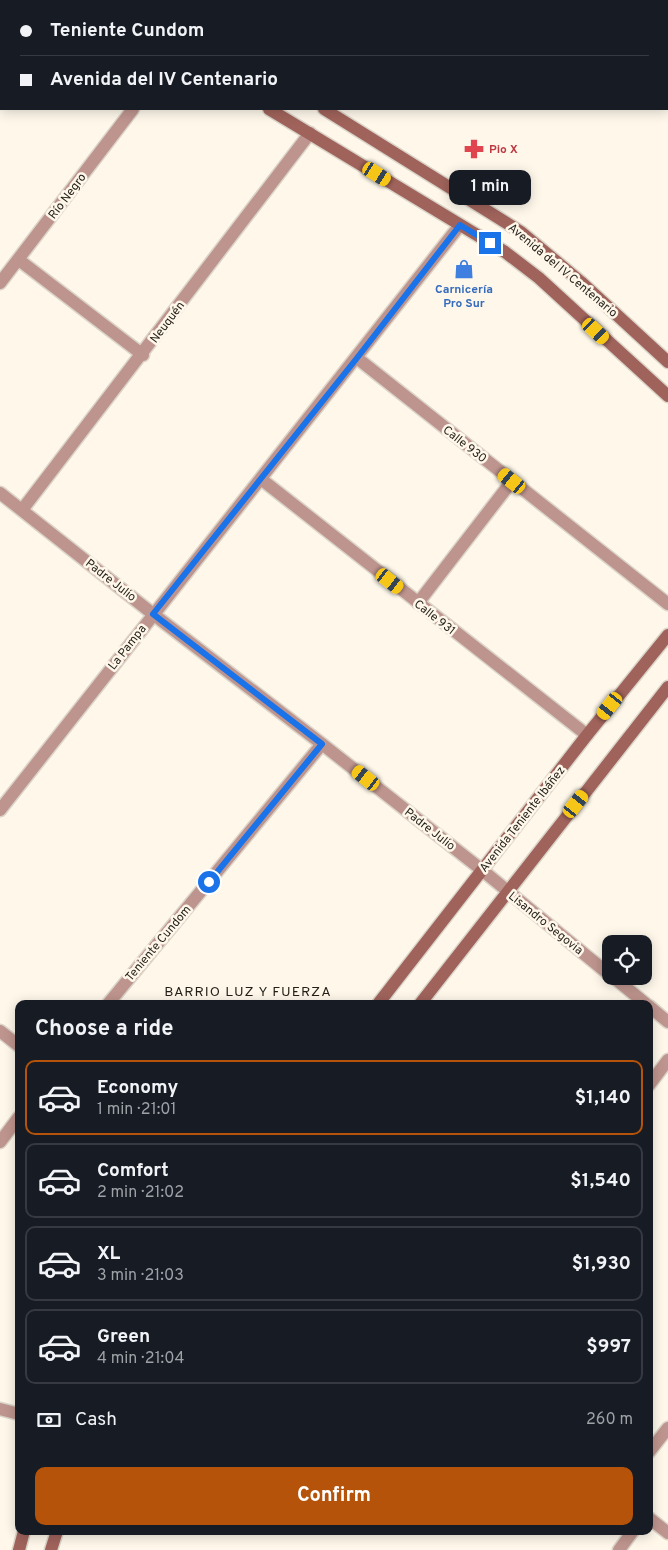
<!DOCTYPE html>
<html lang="en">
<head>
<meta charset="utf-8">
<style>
  :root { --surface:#171b24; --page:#20242c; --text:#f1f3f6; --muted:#9ea1a6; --line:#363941; --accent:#b45309 }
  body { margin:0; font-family:Overpass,sans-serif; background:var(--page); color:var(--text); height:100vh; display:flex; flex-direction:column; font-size:19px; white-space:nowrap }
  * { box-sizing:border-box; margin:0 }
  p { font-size:16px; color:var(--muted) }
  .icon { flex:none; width:28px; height:28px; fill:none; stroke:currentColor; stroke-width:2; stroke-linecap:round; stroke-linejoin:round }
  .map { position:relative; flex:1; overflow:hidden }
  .panel { position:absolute; left:15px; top:1000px; width:638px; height:535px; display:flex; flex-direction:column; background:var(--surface); border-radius:10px; box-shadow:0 2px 12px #0003 }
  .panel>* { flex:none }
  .hud { position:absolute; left:0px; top:0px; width:669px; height:110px; box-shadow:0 2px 12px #0003; display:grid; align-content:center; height:110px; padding:0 20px; background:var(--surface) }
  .controls { position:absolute; left:602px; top:935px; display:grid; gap:10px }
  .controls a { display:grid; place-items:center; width:50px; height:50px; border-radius:10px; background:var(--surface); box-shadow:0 2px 12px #0003; font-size:25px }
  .end { position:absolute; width:22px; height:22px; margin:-11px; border:6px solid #1a73e8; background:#fff; box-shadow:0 0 0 2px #fff }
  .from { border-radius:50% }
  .bubble { position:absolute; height:35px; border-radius:10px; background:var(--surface); box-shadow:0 2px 12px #0003; font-size:16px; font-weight:700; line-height:35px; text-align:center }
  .car { position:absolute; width:15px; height:30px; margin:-15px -8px; border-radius:6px; box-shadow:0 0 4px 1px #0007; background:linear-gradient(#f5c518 24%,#345 0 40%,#f5c518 0 76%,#345 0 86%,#f5c518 0) }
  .hud b { display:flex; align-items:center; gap:18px; height:48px; font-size:19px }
  .hud b+b { border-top:1px solid var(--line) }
  .hud i { width:12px; height:12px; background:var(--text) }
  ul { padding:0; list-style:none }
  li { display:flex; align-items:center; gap:15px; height:75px; margin:0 10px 8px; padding:0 10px; border:2px solid var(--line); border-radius:10px }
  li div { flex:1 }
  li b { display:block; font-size:19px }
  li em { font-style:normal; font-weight:700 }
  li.active { border-color:var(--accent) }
  li>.icon { width:45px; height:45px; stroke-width:1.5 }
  h2 { padding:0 20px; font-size:22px; line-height:60px }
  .pay { display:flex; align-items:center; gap:12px; height:55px; padding:0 20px; font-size:19px }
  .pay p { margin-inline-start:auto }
  .cta { display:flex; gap:10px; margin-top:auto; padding:10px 20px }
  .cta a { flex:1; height:58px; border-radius:10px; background:var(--accent); color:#fff; font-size:20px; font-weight:700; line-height:58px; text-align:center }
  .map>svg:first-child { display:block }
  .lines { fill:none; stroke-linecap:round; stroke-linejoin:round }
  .minor-casing { stroke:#dbd4c8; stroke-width:15 }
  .secondary-casing { stroke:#dbd4c8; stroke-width:15 }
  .minor { stroke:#be948e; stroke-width:12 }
  .secondary { stroke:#9f635b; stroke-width:12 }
  .route { stroke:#1a73e8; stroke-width:6 }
  .labels { text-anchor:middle; stroke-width:5; stroke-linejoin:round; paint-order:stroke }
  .health-label { font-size:12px; font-weight:bold; fill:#be3a42; stroke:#fef7ea; text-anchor:start }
  .street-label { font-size:12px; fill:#231f17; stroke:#fef7ea }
  .shop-label { font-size:12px; font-weight:bold; fill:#366cbe; stroke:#fef7ea }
  .neighbourhood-label { font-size:14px; letter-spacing:1px; fill:#231f17; stroke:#fef7ea }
</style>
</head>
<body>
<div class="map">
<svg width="668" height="1550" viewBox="0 0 668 1550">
  <rect width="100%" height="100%" fill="#fef7ea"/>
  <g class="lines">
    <defs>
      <path id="minor" d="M606 0 608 1
        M397 1 398 0
        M19 260 143 355
        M0 283 133 109
        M357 358 668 604
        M261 479 587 735
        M0 493 153 614 322 744 482 870 611 976
        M22 510 310 133
        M418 603 512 481
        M0 810 460 225
        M612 976 646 1004
        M108 1004 322 744
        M649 1006 668 1022
        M0 1031 19 1046
        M649 1085 668 1060
        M0 1142 19 1117
        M0 1409 19 1414
        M649 1452 668 1428
        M649 1518 668 1533
        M619 1550 633 1531"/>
      <path id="secondary" d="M89 0 91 1
        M146 0 148 1
        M269 109 505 252 539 278 668 396
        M324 109 521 232 581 282 668 362
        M378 1004 587 735 668 635
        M420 1004 668 687
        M19 1550 24 1531
        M51 1550 57 1531"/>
    </defs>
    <!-- minor casing -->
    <use href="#minor" class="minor-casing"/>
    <!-- secondary casing -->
    <use href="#secondary" class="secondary-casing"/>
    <!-- minor -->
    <use href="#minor" class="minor"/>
    <!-- secondary -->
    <use href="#secondary" class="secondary"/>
  </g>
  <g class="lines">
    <!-- route -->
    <path class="route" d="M209 882 322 744 153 614 357 358 460 225 490 243"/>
  </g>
  <!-- icons -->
  <defs>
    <symbol id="pharmacy-bare" viewBox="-9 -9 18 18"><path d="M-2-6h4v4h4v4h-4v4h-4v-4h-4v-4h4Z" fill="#e0444e" stroke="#fef7ea" stroke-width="2.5" paint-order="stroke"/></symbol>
    <symbol id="shop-bare" viewBox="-9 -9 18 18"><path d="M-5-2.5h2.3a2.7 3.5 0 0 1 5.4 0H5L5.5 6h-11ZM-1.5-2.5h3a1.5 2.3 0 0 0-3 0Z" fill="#3f7fe0" stroke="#fef7ea" stroke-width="2.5" paint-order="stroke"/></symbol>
  </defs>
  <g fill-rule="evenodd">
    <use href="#pharmacy-bare" x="460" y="135" width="28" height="28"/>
    <use href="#shop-bare" x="450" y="255" width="28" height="28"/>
  </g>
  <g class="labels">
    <!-- health labels -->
    <g class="health-label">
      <text x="489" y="153">Pio X</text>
    </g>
    <!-- street labels -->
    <g class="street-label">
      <text transform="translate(67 196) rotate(-53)" y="4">Río Negro</text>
      <text transform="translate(563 270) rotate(40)" y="4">Avenida del IV Centenario</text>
      <text transform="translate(167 322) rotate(-53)" y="4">Neuquén</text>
      <text transform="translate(465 444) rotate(38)" y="4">Calle 930</text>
      <text transform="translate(111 580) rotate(38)" y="4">Padre Julio</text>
      <text transform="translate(435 617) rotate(38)" y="4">Calle 931</text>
      <text transform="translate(127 647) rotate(-52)" y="4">La Pampa</text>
      <text transform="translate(522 819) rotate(-52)" y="4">Avenida Teniente Ibáñez</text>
      <text transform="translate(430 829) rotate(38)" y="4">Padre Julio</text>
      <text transform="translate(546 923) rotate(39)" y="4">Lisandro Segovia</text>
      <text transform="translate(158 943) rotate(-50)" y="4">Teniente Cundom</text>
    </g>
    <!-- shop labels -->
    <g class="shop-label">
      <text x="464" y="293">Carnicería<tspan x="464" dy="14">Pro Sur</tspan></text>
    </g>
    <!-- neighbourhood labels -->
    <g class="neighbourhood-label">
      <text x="248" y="996">BARRIO LUZ Y FUERZA</text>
    </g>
  </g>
</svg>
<div class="controls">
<a><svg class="icon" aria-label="locate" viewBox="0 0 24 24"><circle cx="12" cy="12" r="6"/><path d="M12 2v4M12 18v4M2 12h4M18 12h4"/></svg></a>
</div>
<i class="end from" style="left:209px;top:882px"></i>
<i class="end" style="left:490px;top:243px"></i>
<div class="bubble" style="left:449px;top:170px;width:82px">1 min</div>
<i class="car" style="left:377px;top:174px;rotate:122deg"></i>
<i class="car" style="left:596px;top:331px;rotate:133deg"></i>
<i class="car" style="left:512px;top:481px;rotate:309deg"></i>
<i class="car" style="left:390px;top:581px;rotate:128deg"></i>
<i class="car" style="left:610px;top:706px;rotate:219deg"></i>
<i class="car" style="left:366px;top:778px;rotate:308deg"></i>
<i class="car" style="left:576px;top:804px;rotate:38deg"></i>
<div class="hud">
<b><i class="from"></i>Teniente Cundom</b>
<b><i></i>Avenida del IV Centenario</b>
</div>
<section class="panel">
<h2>Choose a ride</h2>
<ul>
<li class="active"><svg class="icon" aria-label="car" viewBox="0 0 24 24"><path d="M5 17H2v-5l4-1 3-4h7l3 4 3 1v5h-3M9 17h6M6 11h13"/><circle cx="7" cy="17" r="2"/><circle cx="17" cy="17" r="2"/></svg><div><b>Economy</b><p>1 min · 21:01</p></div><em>$1,140</em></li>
<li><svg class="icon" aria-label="car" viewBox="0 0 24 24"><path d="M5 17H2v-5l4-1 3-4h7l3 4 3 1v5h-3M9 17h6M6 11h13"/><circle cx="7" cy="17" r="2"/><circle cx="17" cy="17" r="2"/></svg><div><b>Comfort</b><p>2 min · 21:02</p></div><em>$1,540</em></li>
<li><svg class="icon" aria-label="car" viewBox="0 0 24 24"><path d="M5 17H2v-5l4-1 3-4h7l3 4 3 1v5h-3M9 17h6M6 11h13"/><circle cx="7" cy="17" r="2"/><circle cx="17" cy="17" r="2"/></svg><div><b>XL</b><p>3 min · 21:03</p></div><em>$1,930</em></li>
<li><svg class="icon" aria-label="car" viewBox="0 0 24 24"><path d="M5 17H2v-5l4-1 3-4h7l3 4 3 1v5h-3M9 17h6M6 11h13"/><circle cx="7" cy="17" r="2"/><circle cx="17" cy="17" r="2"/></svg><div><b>Green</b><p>4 min · 21:04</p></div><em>$997</em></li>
</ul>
<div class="pay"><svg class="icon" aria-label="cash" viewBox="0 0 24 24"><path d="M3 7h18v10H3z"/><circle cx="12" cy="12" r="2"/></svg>Cash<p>260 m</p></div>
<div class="cta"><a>Confirm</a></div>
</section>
</div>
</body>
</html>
